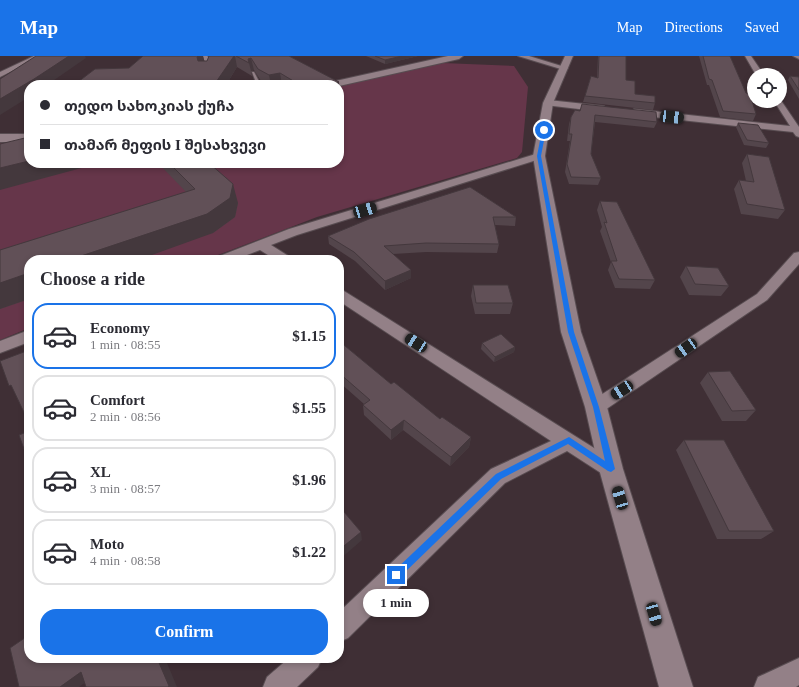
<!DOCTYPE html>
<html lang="en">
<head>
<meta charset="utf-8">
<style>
  :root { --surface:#fff; --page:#f2f2f3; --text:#2b2b33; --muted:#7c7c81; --line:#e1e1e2; --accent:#1a73e8 }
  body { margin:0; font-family:"Times New Roman","Noto Sans Georgian",serif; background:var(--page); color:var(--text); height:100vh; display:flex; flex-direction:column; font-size:15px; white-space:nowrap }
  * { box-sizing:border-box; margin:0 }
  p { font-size:13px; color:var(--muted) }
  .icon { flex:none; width:22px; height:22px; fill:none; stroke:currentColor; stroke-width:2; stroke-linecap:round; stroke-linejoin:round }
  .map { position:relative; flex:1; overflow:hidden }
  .drawer { position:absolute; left:24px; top:199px; width:320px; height:408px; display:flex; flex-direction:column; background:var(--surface); border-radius:16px; box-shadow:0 2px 6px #0003 }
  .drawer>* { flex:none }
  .banner { position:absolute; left:24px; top:24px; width:320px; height:88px; border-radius:16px; box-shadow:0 2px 6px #0003; display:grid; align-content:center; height:88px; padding:0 16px; background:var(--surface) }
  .controls { position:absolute; left:747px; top:12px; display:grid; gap:8px }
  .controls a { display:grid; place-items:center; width:40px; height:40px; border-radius:50%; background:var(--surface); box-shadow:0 2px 6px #0003; font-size:20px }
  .end { position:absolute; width:18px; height:18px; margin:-9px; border:5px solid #1a73e8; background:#fff; box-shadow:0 0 0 2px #fff }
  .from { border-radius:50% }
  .bubble { position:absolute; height:28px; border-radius:14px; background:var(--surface); box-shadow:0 2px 6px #0003; font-size:13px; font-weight:700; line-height:28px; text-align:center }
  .car { position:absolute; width:12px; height:24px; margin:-12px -6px; border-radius:5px; box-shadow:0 0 3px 1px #0007; background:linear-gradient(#222 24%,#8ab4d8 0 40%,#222 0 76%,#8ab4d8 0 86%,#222 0) }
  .banner b { display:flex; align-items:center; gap:14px; height:38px; font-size:15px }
  .banner b+b { border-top:1px solid var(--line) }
  .banner i { width:10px; height:10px; background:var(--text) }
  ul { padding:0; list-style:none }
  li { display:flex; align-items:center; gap:12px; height:66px; margin:0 8px 6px; padding:0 8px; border:2px solid var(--line); border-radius:16px }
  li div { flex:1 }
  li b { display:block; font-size:15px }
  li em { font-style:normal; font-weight:700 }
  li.active { border-color:var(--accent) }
  li>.icon { width:36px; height:36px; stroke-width:1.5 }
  h2 { padding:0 16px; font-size:18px; line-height:48px }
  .primary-button { display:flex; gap:8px; margin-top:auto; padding:8px 16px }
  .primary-button a { flex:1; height:46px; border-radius:16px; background:var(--accent); color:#fff; font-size:16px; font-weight:700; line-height:46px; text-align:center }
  header { display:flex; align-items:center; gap:24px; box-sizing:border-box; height:56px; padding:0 20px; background:var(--accent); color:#fff }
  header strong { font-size:19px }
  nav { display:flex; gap:22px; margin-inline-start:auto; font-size:14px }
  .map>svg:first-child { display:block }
  .green { fill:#66364a }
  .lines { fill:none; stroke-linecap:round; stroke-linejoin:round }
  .service-casing { stroke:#584c51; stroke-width:2 }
  .minor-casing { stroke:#584c51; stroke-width:2 }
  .tertiary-casing { stroke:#584c51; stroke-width:2 }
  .service { fill:#938087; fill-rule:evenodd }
  .minor { fill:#938087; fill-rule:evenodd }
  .tertiary { fill:#938087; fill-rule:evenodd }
  .wall { fill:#53454b }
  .shaded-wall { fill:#44383d }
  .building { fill:#615057; stroke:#44383d }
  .route { fill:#1a73e8 }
</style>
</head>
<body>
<header>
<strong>Map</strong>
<nav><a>Map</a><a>Directions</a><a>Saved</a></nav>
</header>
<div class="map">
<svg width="799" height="631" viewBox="0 0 799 631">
  <rect width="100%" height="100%" fill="#3f2f35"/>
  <!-- green -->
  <path class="green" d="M443 7 514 10 528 31 522 96 517 102 317 161 205 204H29V272L0 284V85L10 86 29 107H339V30Z"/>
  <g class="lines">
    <defs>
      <path id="service" d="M252 16H254L261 29H257Z"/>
      <path id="minor" d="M34 0H42L0 21V16Z
        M199 0H207L215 6 209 16H203L202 14 207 7Z
        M518 0H529L568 12 564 14Z
        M745 0H751L764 19H756Z
        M793 0H799V3Z
        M780 43 799 71V81L796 80 793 76 634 59 630 56 634 53 790 70 774 45H780Z
        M548 44 604 50 608 53 604 56 545 49 544 47 545 45Z
        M539 97 543 98 544 100 543 102 297 179 271 189 290 201 292 204H276L260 194 234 204H215L217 201 289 173Z
        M799 196V208L767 244 602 356 596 358 590 356 587 351 590 346 757 238 794 197Z
        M339 233 344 235 618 407 621 413 618 419 611 422 604 419 567 395 505 427 348 582 339 586V556L491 413 551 385 339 245Z
        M29 274V286L0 297V285Z
        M289 602H322L318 611 297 631H263L267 621Z
        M799 602V629L796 631H754L758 621Z"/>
      <path id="tertiary" d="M448 0H463L459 3 339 30 326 29 331 26Z
        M565 0H573L553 47 545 100 581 276 607 351 623 413 693 631H659L599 413 585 351 561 276 533 100 543 47Z
        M0 78H29V86H0Z"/>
    </defs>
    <!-- service casing -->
    <use href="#service" class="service-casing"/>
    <!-- minor casing -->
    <use href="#minor" class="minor-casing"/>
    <!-- tertiary casing -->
    <use href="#tertiary" class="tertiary-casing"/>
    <!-- service -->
    <use href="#service" class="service"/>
    <!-- minor -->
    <use href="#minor" class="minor"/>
    <!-- tertiary -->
    <use href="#tertiary" class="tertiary"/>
  </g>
  <!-- wall -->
  <path class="wall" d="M143 0H203L204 5H207L209 0H289L339 26 340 38 339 39V29H267L261 25 254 14 251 15 252 20 237 11 226 29H74L95 13 129 12Z
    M366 0H418L385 8Z
    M598 0H626V24L635 38 655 47 653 54 583 46 591 20 597 22Z
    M699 0H730L746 37 756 58 753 65 720 61 709 29H707Z
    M790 20 799 21V43L788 24Z
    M575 54 657 66 654 72 595 66 591 98 601 122 598 129 569 128 565 116 570 85H567L569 68 571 61Z
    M738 67 769 87 766 92 744 89 736 71Z
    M747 98 785 154 778 163 741 158 734 133 739 124 746 125 742 107Z
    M158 107H209L238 147 235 161 213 177 29 204V243L0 253V194L186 136Z
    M470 131 516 161 515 170 495 169 499 188 497 197 426 196 393 198 411 214V222L385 234 355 205 329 188 328 180Z
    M600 145 655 224 650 233 615 232 608 214 611 206 600 175 602 171 597 154Z
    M686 210 729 230 721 240 689 239 680 221Z
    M473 229 513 247 510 258H475L471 240Z
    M339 285 391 328 440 363 471 381 469 391 450 410 403 374 391 384 364 359 363 349 364 348 339 326Z
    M482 287 515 291 514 296 494 306 481 293Z
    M708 316 756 354 746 365H722L700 327Z
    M684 384 774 475 761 483H717L676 394Z"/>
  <!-- shaded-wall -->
  <path class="shaded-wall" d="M69 0H85L86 2 47 29H29V41L0 59V43Z
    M198 0H203L205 7 201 13 197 1Z
    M234 0H235L237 11 226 29H214Z
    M402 0H418L385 8V4Z
    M251 2 254 14 251 15 248 3Z
    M280 17 282 29H271L269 19Z
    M339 26 340 38 339 39V29H325Z
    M29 105V107H100L0 134V112Z
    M233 128 238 147 235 161 213 177 138 204H69Z
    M411 214V222L385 234V225Z
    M29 217V243L0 253V227Z
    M515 291 514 296 494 306 495 301Z
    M404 364 403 374 391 384V374Z
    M471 381 469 391 450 410 451 401Z
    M361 476 362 484 339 504V494Z
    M157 602H165L177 631H168Z
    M81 616 94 620 79 631H60Z"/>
  <!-- building -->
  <path class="building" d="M36 0H69L34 23 0 43V23Z
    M143 0H198L197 1 198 5H207L209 0H234L214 29H74L95 13 129 12Z
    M236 0H289L339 26 325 29H300L280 17 269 19 258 13 251 2 248 3 249 7Z
    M375 0H402L385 4Z
    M599 0H626V24L635 25V38L655 40V47L585 40 591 20 598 22Z
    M703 0H730L746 37 750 38 756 58 723 55 712 24 709 23Z
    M790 20 799 21V34Z
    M582 48 656 56 657 66 595 59 591 98 601 122 571 121 567 108 572 78H569L571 61 575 54 580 55Z
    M738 67 758 69 769 87 747 84Z
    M29 81V105L0 112V88Z
    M747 98 769 101 785 154 747 148 739 124 754 126Z
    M169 107H209L233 128 230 142 207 158 69 204H29V217L0 227V194L195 133Z
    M470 131 516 161H493L499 188 426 187 384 190 411 214 385 225 354 196 328 180 369 163Z
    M600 145 617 146 655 224 619 223 611 205H617L604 166 607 167Z
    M686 210 718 212 729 230 695 228Z
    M473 229H508L513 247H476Z
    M501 278 515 291 495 301 482 287Z
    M339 285 391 328 394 326 440 363 442 361 471 381 451 401 404 364 391 374 363 349 370 344 339 317Z
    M29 294V367L11 329 9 330 0 305Z
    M730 315 756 354 732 355 708 316Z
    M29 375V407L19 379Z
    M684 384H724L774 475H729Z
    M339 450 361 476 339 494Z
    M29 579V602H157L169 630 168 631H86L81 616 60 631H19L10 592Z"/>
  <!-- route -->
  <path class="route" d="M544 73 546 74 541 100 574 276 599 351 615 413 611 416 608 415 568 388 501 423 399 522 396 523 393 522 391 519 393 516 496 418 569 381 605 405 593 351 568 276 537 100 542 74Z"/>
</svg>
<div class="controls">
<a><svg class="icon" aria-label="locate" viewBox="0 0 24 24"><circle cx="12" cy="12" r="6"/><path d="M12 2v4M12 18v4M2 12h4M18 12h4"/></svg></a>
</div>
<i class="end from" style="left:544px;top:74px"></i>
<i class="end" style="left:396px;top:519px"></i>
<div class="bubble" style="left:363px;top:533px;width:66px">1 min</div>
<i class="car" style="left:672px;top:61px;rotate:96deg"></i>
<i class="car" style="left:365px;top:154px;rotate:73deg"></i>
<i class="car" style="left:416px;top:287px;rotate:303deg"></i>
<i class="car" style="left:686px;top:292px;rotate:236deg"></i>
<i class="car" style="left:622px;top:334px;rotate:237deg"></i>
<i class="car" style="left:620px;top:442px;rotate:343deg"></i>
<i class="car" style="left:654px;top:558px;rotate:164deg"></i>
<div class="banner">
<b><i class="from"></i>თედო სახოკიას ქუჩა</b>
<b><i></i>თამარ მეფის I შესახვევი</b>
</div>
<section class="drawer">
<h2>Choose a ride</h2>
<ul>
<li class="active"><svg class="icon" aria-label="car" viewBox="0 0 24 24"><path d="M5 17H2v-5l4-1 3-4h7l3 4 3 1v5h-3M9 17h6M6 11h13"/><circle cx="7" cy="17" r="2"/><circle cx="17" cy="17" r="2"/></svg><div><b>Economy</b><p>1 min · 08:55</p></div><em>$1.15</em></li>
<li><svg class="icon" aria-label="car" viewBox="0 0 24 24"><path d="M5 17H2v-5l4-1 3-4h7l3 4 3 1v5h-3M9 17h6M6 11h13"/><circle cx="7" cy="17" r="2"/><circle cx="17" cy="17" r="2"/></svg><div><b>Comfort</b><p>2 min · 08:56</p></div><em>$1.55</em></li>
<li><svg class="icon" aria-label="car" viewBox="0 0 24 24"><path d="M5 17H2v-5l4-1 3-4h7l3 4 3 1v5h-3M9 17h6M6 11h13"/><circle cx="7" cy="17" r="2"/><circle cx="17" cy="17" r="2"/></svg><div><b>XL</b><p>3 min · 08:57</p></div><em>$1.96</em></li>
<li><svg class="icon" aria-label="car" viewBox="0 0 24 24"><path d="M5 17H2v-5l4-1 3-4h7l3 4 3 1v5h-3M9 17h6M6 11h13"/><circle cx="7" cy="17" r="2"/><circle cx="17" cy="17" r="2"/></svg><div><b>Moto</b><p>4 min · 08:58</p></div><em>$1.22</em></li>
</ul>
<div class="primary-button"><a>Confirm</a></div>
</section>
</div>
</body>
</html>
